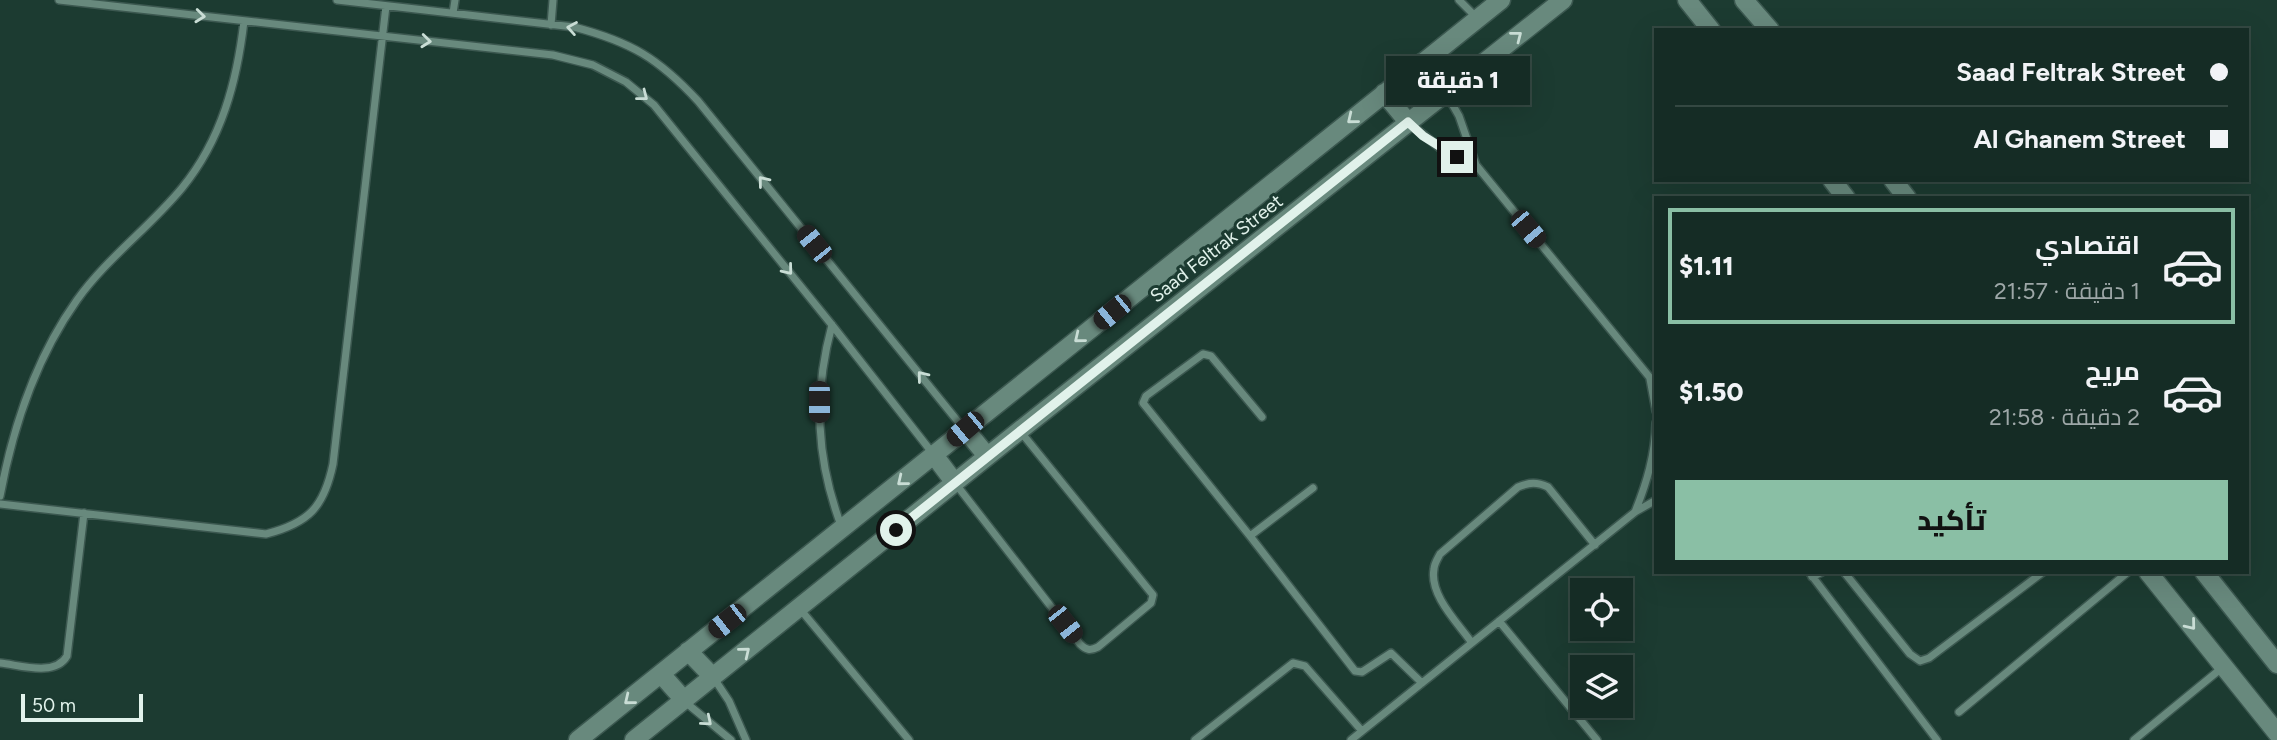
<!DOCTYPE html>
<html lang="ar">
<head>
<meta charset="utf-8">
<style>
  :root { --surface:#152c25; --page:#1e342d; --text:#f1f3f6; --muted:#9da7a7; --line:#344842; --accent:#8abfa5 }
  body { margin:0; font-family:Figtree,Cairo,sans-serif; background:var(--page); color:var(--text); direction:rtl; height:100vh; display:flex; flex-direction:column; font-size:26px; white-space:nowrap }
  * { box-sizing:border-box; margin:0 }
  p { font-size:23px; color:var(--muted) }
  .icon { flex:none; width:38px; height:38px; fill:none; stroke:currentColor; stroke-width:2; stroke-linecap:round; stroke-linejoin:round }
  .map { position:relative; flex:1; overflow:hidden; direction:ltr }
  .panel { position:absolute; left:1654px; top:196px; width:595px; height:378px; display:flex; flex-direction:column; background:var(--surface); border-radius:0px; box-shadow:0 7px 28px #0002,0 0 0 2px var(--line); direction:rtl }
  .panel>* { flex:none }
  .hud { position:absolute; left:1654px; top:28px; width:595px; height:154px; border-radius:0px; box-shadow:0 7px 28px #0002,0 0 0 2px var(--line); direction:rtl; display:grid; align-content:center; height:154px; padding:0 21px; background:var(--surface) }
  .fabs { position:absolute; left:1570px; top:578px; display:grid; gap:14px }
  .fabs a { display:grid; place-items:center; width:63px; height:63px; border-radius:0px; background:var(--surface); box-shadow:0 7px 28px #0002,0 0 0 2px var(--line); font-size:35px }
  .scale { position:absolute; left:21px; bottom:18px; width:122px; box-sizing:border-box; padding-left:7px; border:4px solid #e1f2eb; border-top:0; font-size:19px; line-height:24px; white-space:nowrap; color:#e1f2eb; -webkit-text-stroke:5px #1c3b31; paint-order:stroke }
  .end { position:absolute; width:32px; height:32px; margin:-16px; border:9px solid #e1f2eb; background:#111; box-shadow:0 0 0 4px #111 }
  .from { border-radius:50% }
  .bubble { position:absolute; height:49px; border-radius:0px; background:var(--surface); box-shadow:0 7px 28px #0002,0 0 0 2px var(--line); font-size:23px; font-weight:800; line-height:49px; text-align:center; direction:rtl }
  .car { position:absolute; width:21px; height:42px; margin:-21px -10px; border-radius:9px; box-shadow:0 0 5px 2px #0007; background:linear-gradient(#222 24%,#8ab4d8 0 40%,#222 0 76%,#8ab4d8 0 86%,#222 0) }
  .hud b { display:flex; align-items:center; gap:24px; height:66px; font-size:26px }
  .hud b+b { border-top:2px solid var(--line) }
  .hud i { width:18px; height:18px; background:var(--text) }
  ul { padding:12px 0 0; list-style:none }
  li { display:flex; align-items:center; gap:21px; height:116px; margin:0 14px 10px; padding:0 7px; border:4px solid transparent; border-radius:0px }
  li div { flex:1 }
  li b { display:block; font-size:26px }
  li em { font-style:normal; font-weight:800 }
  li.current { border-color:var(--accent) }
  li>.icon { width:63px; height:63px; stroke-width:1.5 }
  .cta { display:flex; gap:14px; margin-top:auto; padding:14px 21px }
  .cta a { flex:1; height:80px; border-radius:0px; background:var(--accent); color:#111; font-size:28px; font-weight:800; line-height:80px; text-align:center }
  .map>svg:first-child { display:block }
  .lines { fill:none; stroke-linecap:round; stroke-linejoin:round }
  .service-casing { stroke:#3c5850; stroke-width:10 }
  .tertiary-casing { stroke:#3c5850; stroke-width:21 }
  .service { stroke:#68897d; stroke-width:7 }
  .tertiary { stroke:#68897d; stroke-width:18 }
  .oneway { stroke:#c9ddd5 }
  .route { stroke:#e1f2eb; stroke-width:9 }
  .labels { text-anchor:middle; stroke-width:6; stroke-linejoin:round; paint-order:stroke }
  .street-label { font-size:19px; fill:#e1f2eb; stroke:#1c3b31 }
</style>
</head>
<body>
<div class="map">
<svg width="2277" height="740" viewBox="0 0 2277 740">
  <rect width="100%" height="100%" fill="#1c3b31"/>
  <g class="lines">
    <defs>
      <path id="service" d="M59 0 553 55 593 65 626 82 654 105 832 325 934 455
        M337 0 574 27C631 42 658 58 698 101L964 429
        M1459 0 1477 18
        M453 13 455 0
        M551 25 553 0
        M1447 95 1459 116 1476 165 1656 385
        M1409 123 1440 148 1476 165
        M832 325C813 395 816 460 842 528
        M1650 379 1656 411
        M1262 417 1211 356 1203 354 1146 396 1143 403 1250 536 1355 671 1362 672 1391 653 1422 683
        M955 483 1080 644C1086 650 1090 651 1098 647L1151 603 1153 595 1020 431
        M0 496C13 426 35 359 77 300 107 258 149 228 182 188 222 139 237 81 244 21
        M0 504 266 534C309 523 324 507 333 464L386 6
        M1635 512C1647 482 1655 455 1656 423
        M1250 536 1313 488
        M1809 572 1937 740
        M1844 572 1910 654 1920 661 1929 658 2043 572
        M1812 577 1822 572
        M800 609 909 740
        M1499 621 1597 740
        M1472 643C1458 623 1429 595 1434 569 1434 564 1438 558 1440 554L1518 487C1530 482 1537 482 1548 487L1595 545
        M0 663C20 665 55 677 67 656L84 513
        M713 677 729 701 746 740
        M684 701 731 740
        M1959 712 2128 572
        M1195 740 1293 663 1305 666 1362 731
        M1351 740 1635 512 1656 500
        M2134 740 2223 667"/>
      <path id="tertiary" d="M1687 0 1711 30
        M1744 0 1770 30
        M1423 62 1446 92
        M1384 93 1408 122
        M1832 180 1846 198
        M1893 180 1907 198
        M965 429 987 456
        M934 455 955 483
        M2148 572 2277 733
        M2204 572 2277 664
        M688 651 713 677
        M661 674 684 700
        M578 740 1501 0
        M634 740 1019 431 1563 0"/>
    </defs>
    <!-- service casing -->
    <use href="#service" class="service-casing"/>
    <!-- tertiary casing -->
    <use href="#tertiary" class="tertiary-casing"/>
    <!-- service -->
    <use href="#service" class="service"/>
    <!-- tertiary -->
    <use href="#tertiary" class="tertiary"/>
  </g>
  <!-- one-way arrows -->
  <defs><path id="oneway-chevron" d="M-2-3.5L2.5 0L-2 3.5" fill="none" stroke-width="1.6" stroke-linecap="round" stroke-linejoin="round" transform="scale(1.75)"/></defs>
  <g class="oneway">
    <use href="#oneway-chevron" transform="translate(200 16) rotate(6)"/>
    <use href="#oneway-chevron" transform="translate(572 28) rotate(-170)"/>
    <use href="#oneway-chevron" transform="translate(1517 36) rotate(-38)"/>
    <use href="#oneway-chevron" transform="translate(426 41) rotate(6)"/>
    <use href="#oneway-chevron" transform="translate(643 96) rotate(38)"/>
    <use href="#oneway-chevron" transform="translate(1352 119) rotate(141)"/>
    <use href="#oneway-chevron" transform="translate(763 181) rotate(-129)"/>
    <use href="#oneway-chevron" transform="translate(788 270) rotate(51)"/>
    <use href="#oneway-chevron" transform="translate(1079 338) rotate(141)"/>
    <use href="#oneway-chevron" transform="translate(922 376) rotate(-129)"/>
    <use href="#oneway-chevron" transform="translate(902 481) rotate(141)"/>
    <use href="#oneway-chevron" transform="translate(2191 625) rotate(51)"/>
    <use href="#oneway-chevron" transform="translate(745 652) rotate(-39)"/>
    <use href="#oneway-chevron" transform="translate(629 700) rotate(141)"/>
    <use href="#oneway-chevron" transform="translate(707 721) rotate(40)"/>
  </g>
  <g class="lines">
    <!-- route -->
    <path class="route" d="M896 530 1408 122 1423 136 1457 157"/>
  </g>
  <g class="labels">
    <!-- street labels -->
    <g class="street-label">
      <text transform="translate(1216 248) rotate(-38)" y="7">Saad Feltrak Street</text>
    </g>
  </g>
</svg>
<div class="fabs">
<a><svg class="icon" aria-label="locate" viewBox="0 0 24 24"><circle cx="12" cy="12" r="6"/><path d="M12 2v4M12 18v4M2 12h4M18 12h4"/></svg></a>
<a><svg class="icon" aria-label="layers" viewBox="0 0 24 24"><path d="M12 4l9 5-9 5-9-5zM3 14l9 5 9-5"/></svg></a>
</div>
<div class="scale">50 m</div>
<i class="end from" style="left:896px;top:530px"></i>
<i class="end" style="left:1457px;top:157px"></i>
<div class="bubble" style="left:1386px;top:56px;width:144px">1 دقيقة</div>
<i class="car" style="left:1528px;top:229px;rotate:140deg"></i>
<i class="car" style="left:814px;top:244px;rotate:321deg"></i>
<i class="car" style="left:1112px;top:312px;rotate:231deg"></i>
<i class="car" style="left:819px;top:402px;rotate:180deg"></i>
<i class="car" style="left:965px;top:429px;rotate:230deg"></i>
<i class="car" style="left:727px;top:621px;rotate:232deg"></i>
<i class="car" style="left:1065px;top:624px;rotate:142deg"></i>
<div class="hud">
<b><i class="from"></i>Saad Feltrak Street</b>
<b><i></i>Al Ghanem Street</b>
</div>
<section class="panel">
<ul>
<li class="current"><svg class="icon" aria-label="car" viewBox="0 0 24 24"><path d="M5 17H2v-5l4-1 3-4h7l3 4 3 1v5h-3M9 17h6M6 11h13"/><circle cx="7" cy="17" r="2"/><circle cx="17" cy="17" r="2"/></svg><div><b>اقتصادي</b><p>1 دقيقة · 21:57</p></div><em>$1.11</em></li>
<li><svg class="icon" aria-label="car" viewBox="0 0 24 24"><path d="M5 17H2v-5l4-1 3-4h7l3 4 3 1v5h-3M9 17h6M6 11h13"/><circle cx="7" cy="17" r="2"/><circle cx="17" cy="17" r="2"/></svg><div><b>مريح</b><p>2 دقيقة · 21:58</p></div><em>$1.50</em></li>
</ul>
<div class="cta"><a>تأكيد</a></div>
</section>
</div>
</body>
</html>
